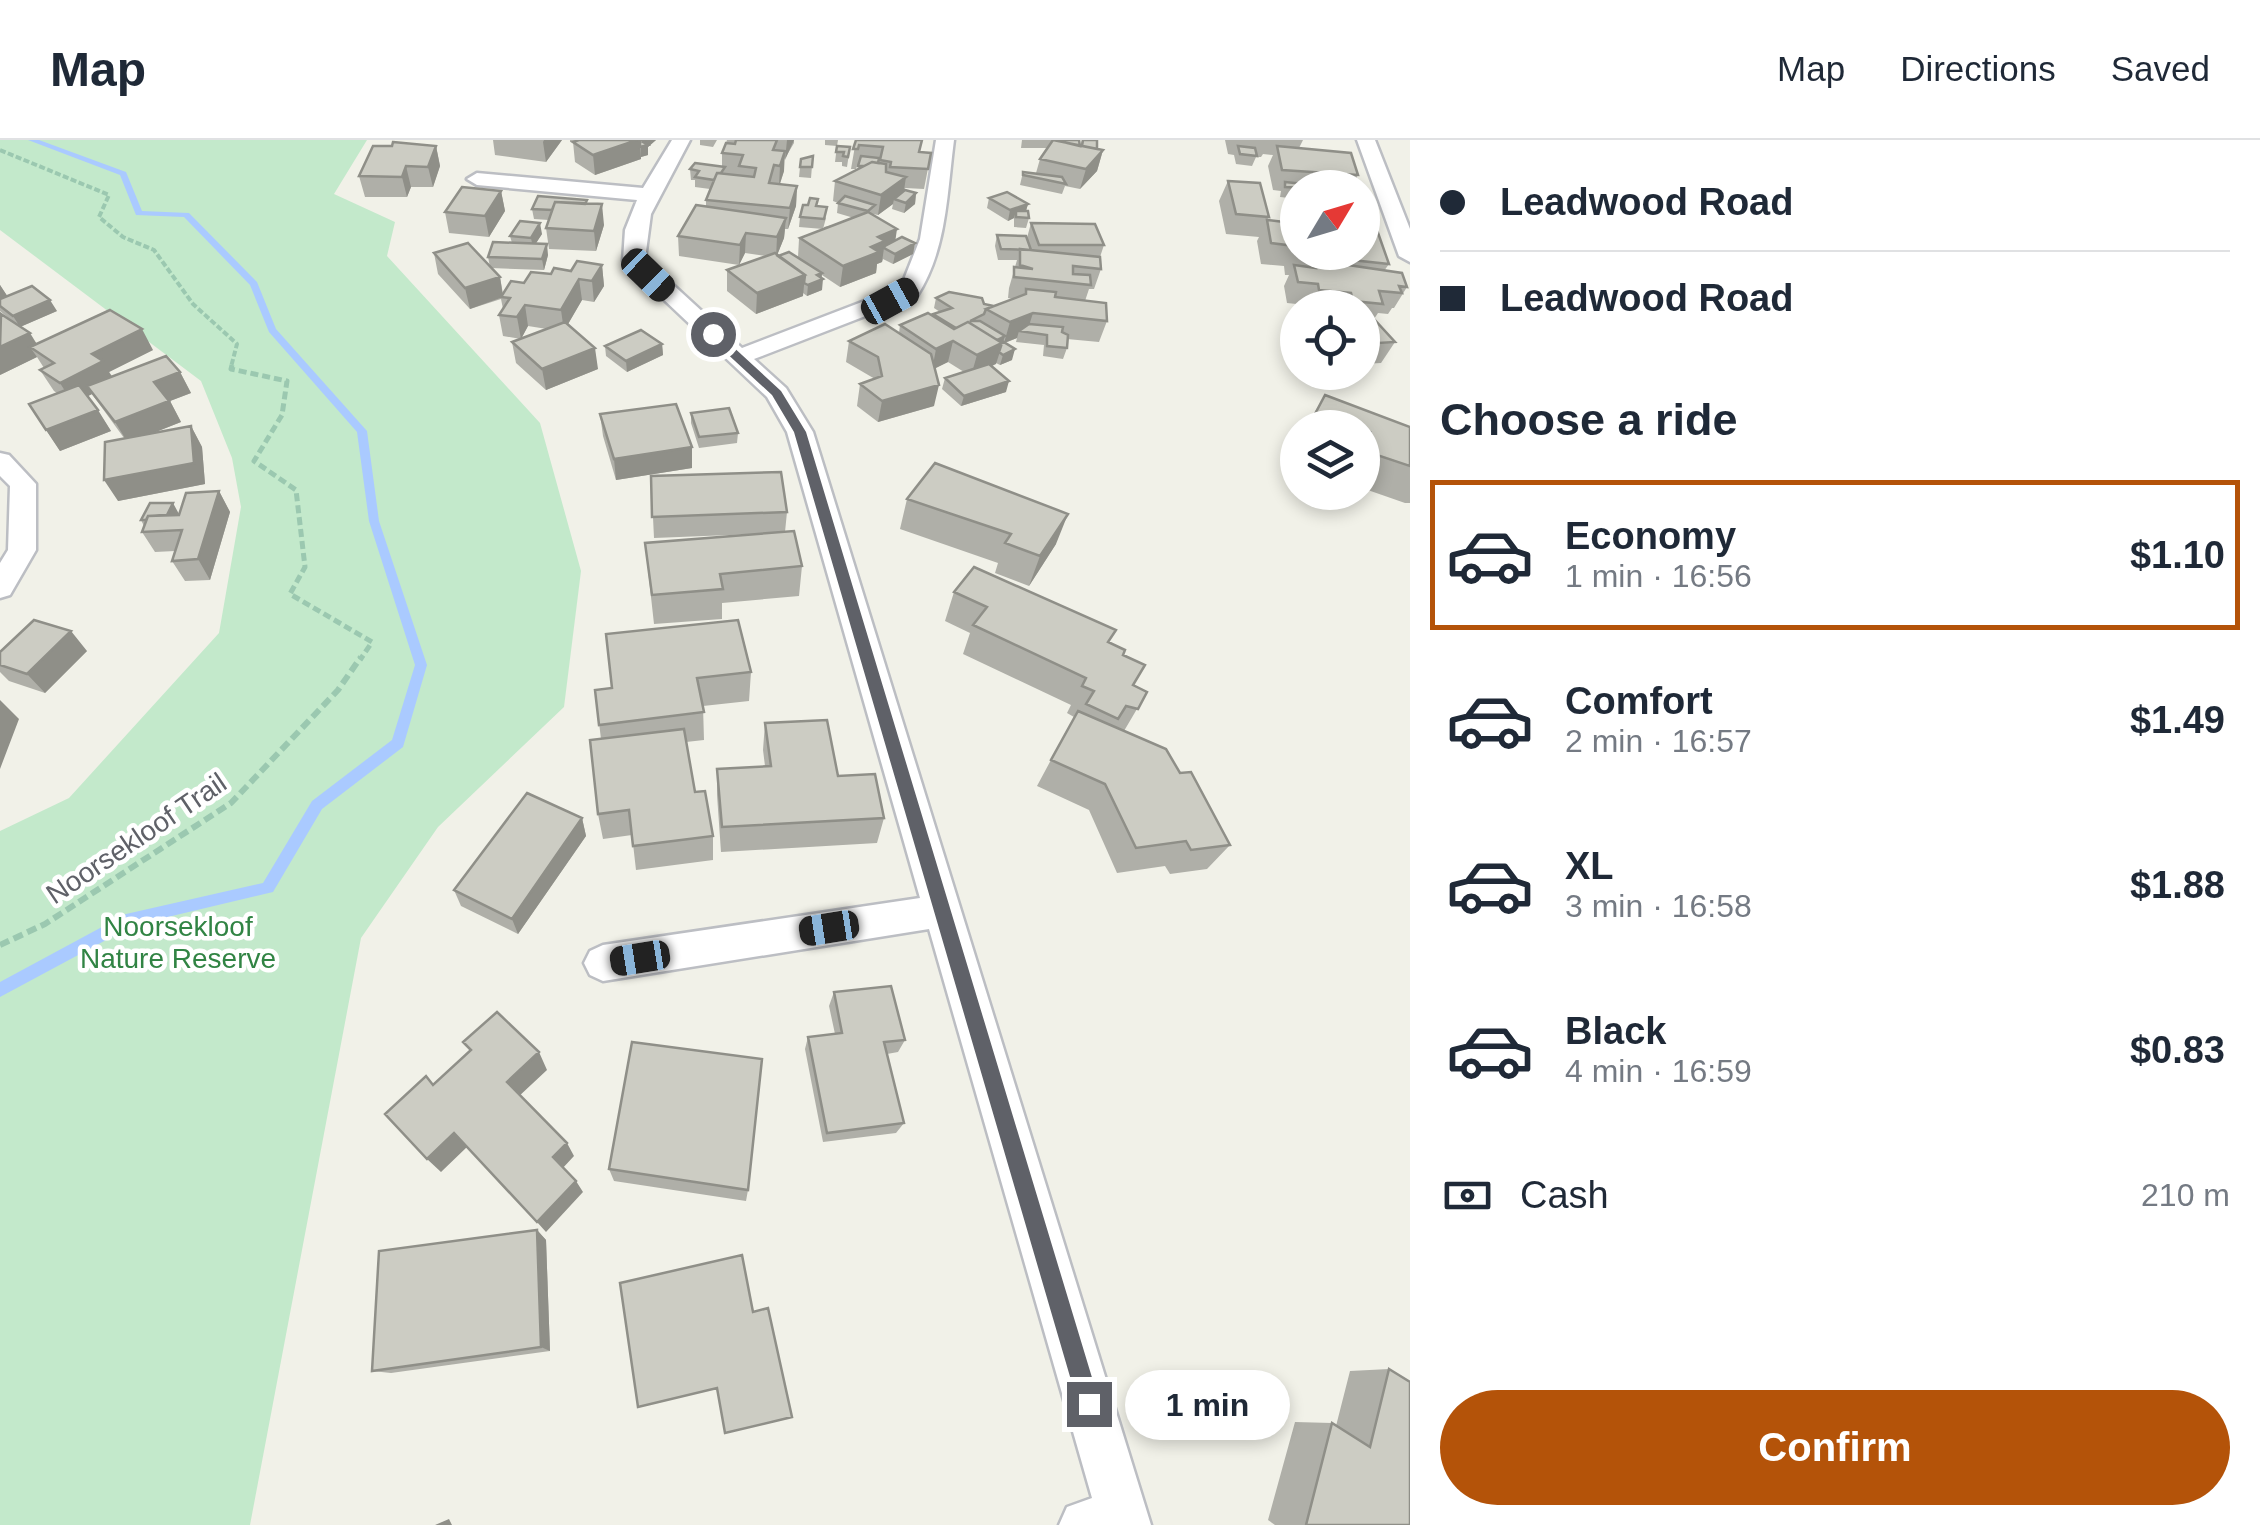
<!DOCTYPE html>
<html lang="en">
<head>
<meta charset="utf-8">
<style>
  :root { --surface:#fff; --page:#f2f2f3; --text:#1f2937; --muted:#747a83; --line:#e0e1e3; --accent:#b45309 }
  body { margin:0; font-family:Arial,sans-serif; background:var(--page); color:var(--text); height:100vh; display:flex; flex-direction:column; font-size:38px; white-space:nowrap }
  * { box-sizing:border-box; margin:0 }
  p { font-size:32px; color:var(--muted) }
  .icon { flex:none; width:55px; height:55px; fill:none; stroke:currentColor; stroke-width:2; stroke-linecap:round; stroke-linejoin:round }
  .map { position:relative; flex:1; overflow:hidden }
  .details { display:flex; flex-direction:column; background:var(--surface); width:850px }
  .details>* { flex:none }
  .top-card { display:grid; align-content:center; height:220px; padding:0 30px; background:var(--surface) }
  .needle { width:65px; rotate:52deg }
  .tools { position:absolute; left:1280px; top:30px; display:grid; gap:20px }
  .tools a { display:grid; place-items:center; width:100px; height:100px; border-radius:50%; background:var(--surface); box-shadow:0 5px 15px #0003; font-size:50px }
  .end { position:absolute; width:45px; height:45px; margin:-22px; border:12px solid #5f6168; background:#fff; box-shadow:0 0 0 5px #fff }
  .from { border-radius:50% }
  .bubble { position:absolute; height:70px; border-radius:35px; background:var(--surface); box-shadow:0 5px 15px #0003; font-size:32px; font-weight:700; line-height:70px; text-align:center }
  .car { position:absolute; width:30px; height:60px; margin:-30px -15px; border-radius:12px; box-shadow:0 0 8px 2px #0007; background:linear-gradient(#222 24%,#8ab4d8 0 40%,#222 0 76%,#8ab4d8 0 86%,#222 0) }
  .top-card b { display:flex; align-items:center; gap:35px; height:95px; font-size:38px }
  .top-card b+b { border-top:2px solid var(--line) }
  .top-card i { width:25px; height:25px; background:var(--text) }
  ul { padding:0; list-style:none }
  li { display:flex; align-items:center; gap:30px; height:150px; margin:0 20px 15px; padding:0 10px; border:5px solid transparent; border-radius:0px }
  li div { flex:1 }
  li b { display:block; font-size:38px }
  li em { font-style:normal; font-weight:700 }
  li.active { border-color:var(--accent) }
  li>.icon { width:90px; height:90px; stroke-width:1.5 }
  h2 { padding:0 30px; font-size:45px; line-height:120px }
  .pay { display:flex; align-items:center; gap:25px; height:110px; padding:0 30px; font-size:38px }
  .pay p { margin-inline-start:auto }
  .cta { display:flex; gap:20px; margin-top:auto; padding:20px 30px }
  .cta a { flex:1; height:115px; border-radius:60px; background:var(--accent); color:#fff; font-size:40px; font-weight:700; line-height:115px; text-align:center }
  header { display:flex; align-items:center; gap:60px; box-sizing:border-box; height:140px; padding:0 50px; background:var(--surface); border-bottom:2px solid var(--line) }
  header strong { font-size:48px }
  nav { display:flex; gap:55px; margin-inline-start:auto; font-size:35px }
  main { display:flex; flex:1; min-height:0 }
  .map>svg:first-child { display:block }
  .green { fill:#c3e9cb }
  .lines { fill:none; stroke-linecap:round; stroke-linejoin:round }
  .stream { fill:#aacaff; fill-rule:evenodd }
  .minor-casing { stroke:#bcbec3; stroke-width:5 }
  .path-far2 { stroke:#9bc8b0; stroke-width:4; stroke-dasharray:6 2.5; stroke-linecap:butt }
  .path-far1 { stroke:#9bc8b0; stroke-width:5; stroke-dasharray:8 4; stroke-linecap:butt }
  .path { stroke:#9bc8b0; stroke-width:6; stroke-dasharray:10 5; stroke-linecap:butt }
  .minor { fill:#fff; fill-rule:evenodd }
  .wall { fill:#afafa8 }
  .shaded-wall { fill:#8f8f88 }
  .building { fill:#ccccc3; stroke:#8f8f88; stroke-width:2.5 }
  .route { fill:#5f6168 }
  .labels { text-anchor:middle; stroke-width:9; stroke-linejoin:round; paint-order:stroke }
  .street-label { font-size:28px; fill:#5f6168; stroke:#fff }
  .park-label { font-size:28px; fill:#318444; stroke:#fff }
</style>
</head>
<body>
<header>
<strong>Map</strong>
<nav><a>Map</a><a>Directions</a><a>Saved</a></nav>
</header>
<main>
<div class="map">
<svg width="1410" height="1385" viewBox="0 0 1410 1385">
  <rect width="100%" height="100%" fill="#f1f1e8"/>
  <!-- green -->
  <path class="green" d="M0 0H367L334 54 395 82 387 116 540 283 581 431 564 567 438 687 361 798 250 1385H0V691L69 658 219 493 241 367 232 318 201 241 0 90Z"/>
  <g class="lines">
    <!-- stream -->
    <path class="stream" d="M28 0H39L126 32 142 71 189 73 257 142 276 189 367 291 379 381 427 525 403 607 322 669 273 752 134 785 0 857V842L126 774 263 743 312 661 392 600 415 525 369 381 357 292 269 192 250 145 184 77 136 75 120 35Z"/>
    <defs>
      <path id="minor" d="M672 0H690L651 74 645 119 742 208 901 147 920 99 936 0H954C947 53 947 110 917 156L754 219 786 248 813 292 1151 1385H1059L1067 1367 1092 1358 929 789 603 841 590 835 584 823 590 811 603 805 920 758 787 292 767 257 623 121 625 90 637 60 477 45 467 39 477 33 643 48Z
        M1357 0H1375L1410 89V122L1399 116Z
        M0 313 9 315 36 344V410L10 455 0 458V423L8 410 10 346 0 336Z"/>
    </defs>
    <!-- minor casing -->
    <use href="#minor" class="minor-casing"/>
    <!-- path-far2 -->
    <path class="path-far2" d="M0 10 109 55 99 77 123 97 154 110 193 164 237 204 231 227"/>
    <!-- path-far1 -->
    <path class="path-far1" d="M232 225 231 229 287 241 282 275 254 321 296 350 305 427 290 454 372 502 360 520"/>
    <!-- path -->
    <path class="path" d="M0 805 45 784 231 663 338 550 361 517"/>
    <!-- minor -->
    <use href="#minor" class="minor"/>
  </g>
  <!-- wall -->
  <path class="wall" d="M493 0H562L546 22 495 15Z
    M570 0H656L648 7V15L641 17V19L595 35 575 22 573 2H570Z
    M700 0H717L713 7 700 5Z
    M727 0H794V3L784 20V31L780 44 797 46 796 66 788 89H785L784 98 777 115 798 117 799 99 824 89V87L837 84 854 78 837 73 838 63 833 61 835 41 858 29 859 25H857L856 29H851L856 0 931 13 924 49 905 48 904 50 916 53 915 64 904 73 892 69 893 64 878 75 873 74 895 100 915 103 913 114 893 124 883 119 882 122 877 124 876 133 840 147 822 135V150L807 156 803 153V156L756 174 727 151V130L766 116 745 113 739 125 679 116 678 96 706 67V60L710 49 695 47V40H691L690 29 722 26V13Z
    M825 0H838L837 6 825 5Z
    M1022 0H1079L1080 6 1082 0H1097V9L1103 10 1097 31 1080 49 1065 46 1062 54 1020 45 1023 32 1036 33 1040 19 1047 8H1021Z
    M1225 0H1303L1299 8 1358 35 1351 48H1298V59L1280 57 1281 51 1273 50 1268 26 1273 15 1263 14 1261 17H1256L1252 26 1236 24 1234 15 1228 14Z
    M436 6 440 26 433 47H411L407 57H365L359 36Z
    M837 6 850 7 847 27 842 26V22H835Z
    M812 26 811 38 799 37 800 27Z
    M1228 41 1269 77 1267 80 1295 94 1362 112V54L1377 86 1375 90 1389 124 1384 131 1407 147 1394 168H1392L1388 174 1378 173 1374 179 1395 202 1381 223 1362 224V168H1307L1306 165 1287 163 1284 146 1289 135H1285L1284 126 1261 124 1257 101 1259 97 1226 94 1219 61Z
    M501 51 505 71 489 97 449 93 445 72Z
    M989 58 1028 64 1026 71 1029 78 1026 88 1014 87V78L1008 81 987 68Z
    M587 60V64L604 85 596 111 549 109 546 88 549 80 534 79 532 69Z
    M817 66 826 78 823 89 799 87 800 77Z
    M1031 83 1104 105 1100 117 1101 129 1094 149H1089L1085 161 1107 181 1099 202 1067 199V208L1063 219 1043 216 1044 205 1016 202 1017 198 1005 203 1012 220 1000 225 996 223 992 226 1006 252 961 266 942 249 945 238 964 232 948 222 935 228 934 266 878 282 857 266 860 244 875 239 846 222 849 201 899 193 900 185 933 176V174L940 172 934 168 936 158 993 166 1013 159 1008 158 1009 148 1017 120H998L995 106 997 95 1027 98Z
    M542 94 535 104 548 115 544 130 491 128 500 137 503 154 524 143 551 134 602 125 604 146 594 162 582 160 568 184 598 229 546 250 516 223 512 202 547 189 528 186 521 199 503 196 499 175 503 169 501 159 470 169 438 134 434 113 490 127 488 117 512 103 510 96Z
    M0 145 7 156 57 171 20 187 37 204 153 210 109 232 112 236 180 232 191 253 170 261 181 282 153 293 191 286 202 307 205 344 118 361 124 298 92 254 88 256 111 291 60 311 29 264 57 253 54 251 40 230 44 228 37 217 0 235 18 186 0 171Z
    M662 204 663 215 627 232 606 216 605 206Z
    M1325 255 1410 287V363H1405L1362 348V288H1305Z
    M691 273 738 293 737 303 699 308 691 283Z
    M600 274 692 328 616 340 603 296Z
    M651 336 787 372 785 392 802 426 799 456 722 463V479L654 484 645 403 755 394 654 398Z
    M219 351 230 372 210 440 185 441 172 421 175 411 155 412 142 392 144 386 141 380 179 374Z
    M907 359 1056 404 1029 446 995 433 998 423 900 389Z
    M954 452 1123 515 1133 545 1147 552 1124 591 1180 633 1230 705 1207 729 1170 734 1165 726 1117 733 1089 670 1037 646 1074 577 1067 573 1071 565 963 514 970 493 945 481Z
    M87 511 45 553 9 541 0 532V512Z
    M751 532 749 561 703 566 704 600 686 602 695 652 713 696V720L636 730 632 695 603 699 598 674 601 599 595 550Z
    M765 583 838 636 884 678 877 703 721 712 717 655V629L765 626 763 610Z
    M582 678 586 696 518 794 461 766 454 750Z
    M834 852 905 900 898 912 887 914 904 983 896 993 823 1002 805 909 808 897 835 894 829 866Z
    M609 1029 748 1050 746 1061 614 1041Z
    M537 1090 546 1100 550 1211 391 1233 372 1231Z
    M1389 1229 1410 1385H1275L1268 1380 1295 1282 1332 1283 1336 1286 1350 1231Z"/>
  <!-- shaded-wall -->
  <path class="shaded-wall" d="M544 0H562L546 22 543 2Z
    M637 0H640L641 19 595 35 593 15Z
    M645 0H656L648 7V15L641 17V7Z
    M787 0H794L785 20Z
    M436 6 440 26 433 47 428 27Z
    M1103 10 1097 31 1080 49 1086 29Z
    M785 11 784 31 779 46 780 26Z
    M406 26 411 47 407 57 402 37Z
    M906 37 903 57 894 59 893 64 878 75 881 55Z
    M797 46 796 66 788 89 790 68Z
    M501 51 505 71 489 97 485 76Z
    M916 53 915 64 904 73 906 63Z
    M602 64 604 85 596 111 594 91Z
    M1028 64 1025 74 1016 71 1014 78 1008 81 1010 70Z
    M786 78 784 98 776 118 777 97Z
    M540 83 542 94 533 108 531 98Z
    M897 89 894 110 884 108 882 122 877 124 876 133 840 147 843 126 871 107 878 97Z
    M746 93 745 113 739 125 740 105Z
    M915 103 913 114 893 124 895 114Z
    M547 104 548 115 544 130 542 119Z
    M602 125 604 146 594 162 592 141Z
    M822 133 821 140 823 139 822 150 807 156 808 145 817 135Z
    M805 135 803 156 756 174 757 153Z
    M500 137 503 157 470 169 465 148Z
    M579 139 582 160 564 191 561 170Z
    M0 145 8 157 0 166Z
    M50 160 57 171 20 187 13 176Z
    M525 165 528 186 521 199 517 177Z
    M1033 173 1027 192 1019 191 1017 198 1004 203 1010 182Z
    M142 189 153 210 109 232 115 242 87 246 92 254 73 264 60 243 92 214Z
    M30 193 43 214 30 207 37 217 0 235V207Z
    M1005 196 996 224 971 236 977 215Z
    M953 201 948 222 932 230 936 209Z
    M662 204 663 215 627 232 626 221Z
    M595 208 598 229 546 250 542 229Z
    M1015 209 1012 220 1000 225 1003 215Z
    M180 232 191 253 170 261 181 282 128 303 115 282 154 242Z
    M1009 241 1006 252 961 266 964 256Z
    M939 245 934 266 878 282 882 261Z
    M98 270 111 291 60 311 46 290Z
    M191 286 202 307 205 344 118 361 104 340Z
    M692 307V328L616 340 614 319Z
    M219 351 230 372 210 440 198 419Z
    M173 363 179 374 171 391 164 381Z
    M1068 374 1056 404 1029 446 1040 416Z
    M71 491 87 511 45 553 27 534Z
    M0 560 19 579 0 629Z
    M582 678 586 696 518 794 512 779Z
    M539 912 547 930 517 958 507 942Z
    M454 993 467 1007 441 1032 427 1019Z
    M567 1003 574 1016 561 1030 553 1017Z
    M576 1041 583 1052 546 1092 537 1082Z
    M537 1090 546 1100 550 1211 541 1207Z
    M449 1379 452 1385H435Z"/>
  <!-- building -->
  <path class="building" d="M579 0H637L593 15 573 2Z
    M640 0H645L643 2 648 5 640 7Z
    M736 0H777L773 10 785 11 780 26 774 25 769 43 797 46 790 68 706 60 717 33 754 37 756 28 739 26 743 15 722 13 726 3 735 4Z
    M856 0H922L919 12 931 13 928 29 890 27 891 22 880 20 883 7 859 5 858 9H853Z
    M1053 0 1103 10 1086 29 1040 19Z
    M1059 0H1079L1080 6 1059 1Z
    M1083 0H1097V9L1082 6Z
    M393 2 436 6 428 27 406 26 402 37 359 36 373 6H392Z
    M837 6 850 7 848 17 843 16 844 12H836Z
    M1238 6 1255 8 1257 16 1240 14Z
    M1277 6 1351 13 1358 35 1282 30Z
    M813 16 812 27H800L801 19Z
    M861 16 879 18 878 23 872 22 864 26H858Z
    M872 22 886 24V32L906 37 881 55 835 41Z
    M695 23 725 27 721 33H717L714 40 695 37 699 31 690 29Z
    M1023 32 1062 37 1066 44 1023 35Z
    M1228 41 1260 43 1269 77 1236 74Z
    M1285 42 1304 44 1306 48 1285 47Z
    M462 47 501 51 485 76 445 72Z
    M905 50 916 53 906 63 894 59Z
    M1007 52 1028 64 1010 70 989 58Z
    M1362 54 1365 55 1377 86 1362 85Z
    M538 56 587 60 585 64 555 62 552 70 532 69Z
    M845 56 875 65 868 71 838 63Z
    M810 58 818 59 816 66 827 67 824 79 800 77 803 65H808Z
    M555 62 602 64 594 91 546 88Z
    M696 65 786 78 777 97 746 93 740 105 678 96Z
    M1016 71H1028L1029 78 1016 77Z
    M868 72 897 89 878 97 885 101 871 107 879 112 843 126 800 98Z
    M1267 80 1292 83 1295 94H1298V112H1362V89L1377 90 1389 124 1296 114 1294 106 1271 103Z
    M520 81 540 83 531 98 510 96Z
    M1031 83 1095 84 1104 105H1039Z
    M997 95 1026 96 1031 110 1001 109Z
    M902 97 915 103 895 114 884 108 885 106Z
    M493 102 547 104 542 119 488 117Z
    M468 103 500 137 465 148 434 113Z
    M1020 109 1100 117 1101 129 1073 126V134L1090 135 1091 145 1014 137V127L1033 129 1020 125Z
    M789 112 822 133 817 135 823 139 808 145 804 143 805 135 778 116Z
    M775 113 805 135 757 153 727 130Z
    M1314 120 1402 133 1407 147 1399 146 1402 153 1379 151 1383 164 1353 161 1351 153 1319 150 1318 144 1298 142 1294 125 1316 128Z
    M577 121 602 125 592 141 579 139 561 170 525 165 517 177 499 175 510 158 501 157 511 141 524 143 531 132 551 134 554 128 571 131Z
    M32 146 50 160 13 176 0 166V159Z
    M1026 149 1056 152 1055 157 1106 163 1107 181 1033 173 1010 182 986 169 1026 154Z
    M949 152 982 158 984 164 994 166 986 169 984 174 970 181H980L1005 196 999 199 1015 209 1003 215 999 212 1002 203 968 182 956 188 933 174 952 168 936 158Z
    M110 170 142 189 92 214 103 221 60 243 40 230 54 223 30 207Z
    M928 173 954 189 968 182 1002 203 977 215 953 201 936 209 900 185Z
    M1 174 30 193 0 207Z
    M1362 178H1373L1395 202 1362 204Z
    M565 182 595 208 542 229 512 202Z
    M885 184 931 214 939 245 882 261 860 244 882 236 878 217 849 201Z
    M1029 184 1063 187 1062 192 1068 195 1067 208 1047 206V195L1019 191Z
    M641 190 662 204 626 221 605 206Z
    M166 216 180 232 154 242 169 261 115 282 87 246Z
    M989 224 1009 241 964 256 945 238Z
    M79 245 98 270 46 290 29 264Z
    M1325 255 1410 287V326L1362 310 1370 292 1362 290V288H1356L1315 274Z
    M676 264 692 307 614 319 600 274Z
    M729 268 738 293 699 297 691 273Z
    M191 286 194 323 104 340 105 302Z
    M935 323 1068 374 1040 416 1005 403 1011 394 907 359Z
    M781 332 787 372 652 377 651 336Z
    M219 351 198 419 172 421 182 390 142 392 148 376 179 375 186 353Z
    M150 363H173L167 375 148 376 146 380H141Z
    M794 391 802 426 720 434 723 449 652 455 645 403Z
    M974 427 1116 490 1108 502 1125 510 1123 515 1145 525 1133 545 1147 552 1138 569 1126 566 1118 579 1086 564 1094 551 1082 546 1086 538 973 485 987 467 954 452Z
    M34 480 71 491 27 534 0 525V512Z
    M738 480 751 532 697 538 704 572 599 585 595 550 612 548 606 494Z
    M1078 571 1166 609 1180 633 1191 632 1230 705 1191 710 1186 701 1136 708 1105 644 1051 620Z
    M827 580 838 636 875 634 884 678 722 687 717 629 771 626 765 583Z
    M684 589 695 652 705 651 713 696 633 706 629 670 598 674 590 600Z
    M527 653 582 678 512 779 454 750Z
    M891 846 905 900 884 902 904 983 827 993 808 897 842 893 834 852Z
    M497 872 539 912 507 942 567 1003 553 1017 576 1041 537 1082 454 993 427 1019 385 974 426 936 433 945 471 910 463 902Z
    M632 902 762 919 748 1050 609 1029Z
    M537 1090 541 1207 372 1231 379 1111Z
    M742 1115 753 1172 768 1168 792 1277 725 1293 717 1248 638 1267 620 1143Z
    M1389 1229 1410 1242V1385H1306L1332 1283 1370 1307Z"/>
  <!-- route -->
  <path class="route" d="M709 192H717L781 251 806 292 1100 1264 1097 1272 1089 1275 1081 1272 1078 1264 794 292 772 255 709 197Z"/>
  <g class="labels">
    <!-- street labels -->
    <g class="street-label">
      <text transform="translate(136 698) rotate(-34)" y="10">Noorsekloof Trail</text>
    </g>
    <!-- park labels -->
    <g class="park-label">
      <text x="178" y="796">Noorsekloof<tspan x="178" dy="32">Nature Reserve</tspan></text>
    </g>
  </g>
</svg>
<div class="tools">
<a><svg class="needle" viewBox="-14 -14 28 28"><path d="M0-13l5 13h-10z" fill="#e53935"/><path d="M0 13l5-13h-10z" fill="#747a83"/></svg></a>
<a><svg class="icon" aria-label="locate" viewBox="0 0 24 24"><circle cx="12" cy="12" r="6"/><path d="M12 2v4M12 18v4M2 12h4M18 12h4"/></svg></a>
<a><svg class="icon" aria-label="layers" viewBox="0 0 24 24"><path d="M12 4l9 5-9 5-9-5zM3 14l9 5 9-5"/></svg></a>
</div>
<i class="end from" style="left:713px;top:194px"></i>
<i class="end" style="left:1089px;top:1264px"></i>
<div class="bubble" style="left:1125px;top:1230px;width:165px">1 min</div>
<i class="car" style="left:648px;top:135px;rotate:134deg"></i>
<i class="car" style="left:890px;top:161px;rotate:61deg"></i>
<i class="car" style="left:829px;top:788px;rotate:261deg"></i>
<i class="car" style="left:640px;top:818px;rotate:261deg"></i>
</div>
<section class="details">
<div class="top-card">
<b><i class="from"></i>Leadwood Road</b>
<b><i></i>Leadwood Road</b>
</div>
<h2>Choose a ride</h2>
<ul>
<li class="active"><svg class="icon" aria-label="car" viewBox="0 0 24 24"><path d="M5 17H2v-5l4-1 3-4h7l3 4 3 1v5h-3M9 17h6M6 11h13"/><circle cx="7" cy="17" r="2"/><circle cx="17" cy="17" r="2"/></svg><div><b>Economy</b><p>1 min · 16:56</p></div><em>$1.10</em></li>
<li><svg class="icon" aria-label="car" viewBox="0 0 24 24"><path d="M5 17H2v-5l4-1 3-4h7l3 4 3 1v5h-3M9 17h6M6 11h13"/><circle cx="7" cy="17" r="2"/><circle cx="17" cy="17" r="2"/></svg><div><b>Comfort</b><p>2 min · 16:57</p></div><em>$1.49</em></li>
<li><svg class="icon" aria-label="car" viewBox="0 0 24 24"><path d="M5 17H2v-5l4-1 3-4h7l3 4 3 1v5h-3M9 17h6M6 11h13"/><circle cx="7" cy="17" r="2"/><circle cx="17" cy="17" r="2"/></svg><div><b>XL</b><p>3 min · 16:58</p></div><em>$1.88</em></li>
<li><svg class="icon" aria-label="car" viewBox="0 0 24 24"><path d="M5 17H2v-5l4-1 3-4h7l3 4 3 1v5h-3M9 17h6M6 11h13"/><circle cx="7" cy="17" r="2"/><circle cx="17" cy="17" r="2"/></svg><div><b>Black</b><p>4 min · 16:59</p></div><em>$0.83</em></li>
</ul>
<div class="pay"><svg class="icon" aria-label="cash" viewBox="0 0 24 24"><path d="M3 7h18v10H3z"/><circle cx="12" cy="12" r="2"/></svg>Cash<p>210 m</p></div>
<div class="cta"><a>Confirm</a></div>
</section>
</main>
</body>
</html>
